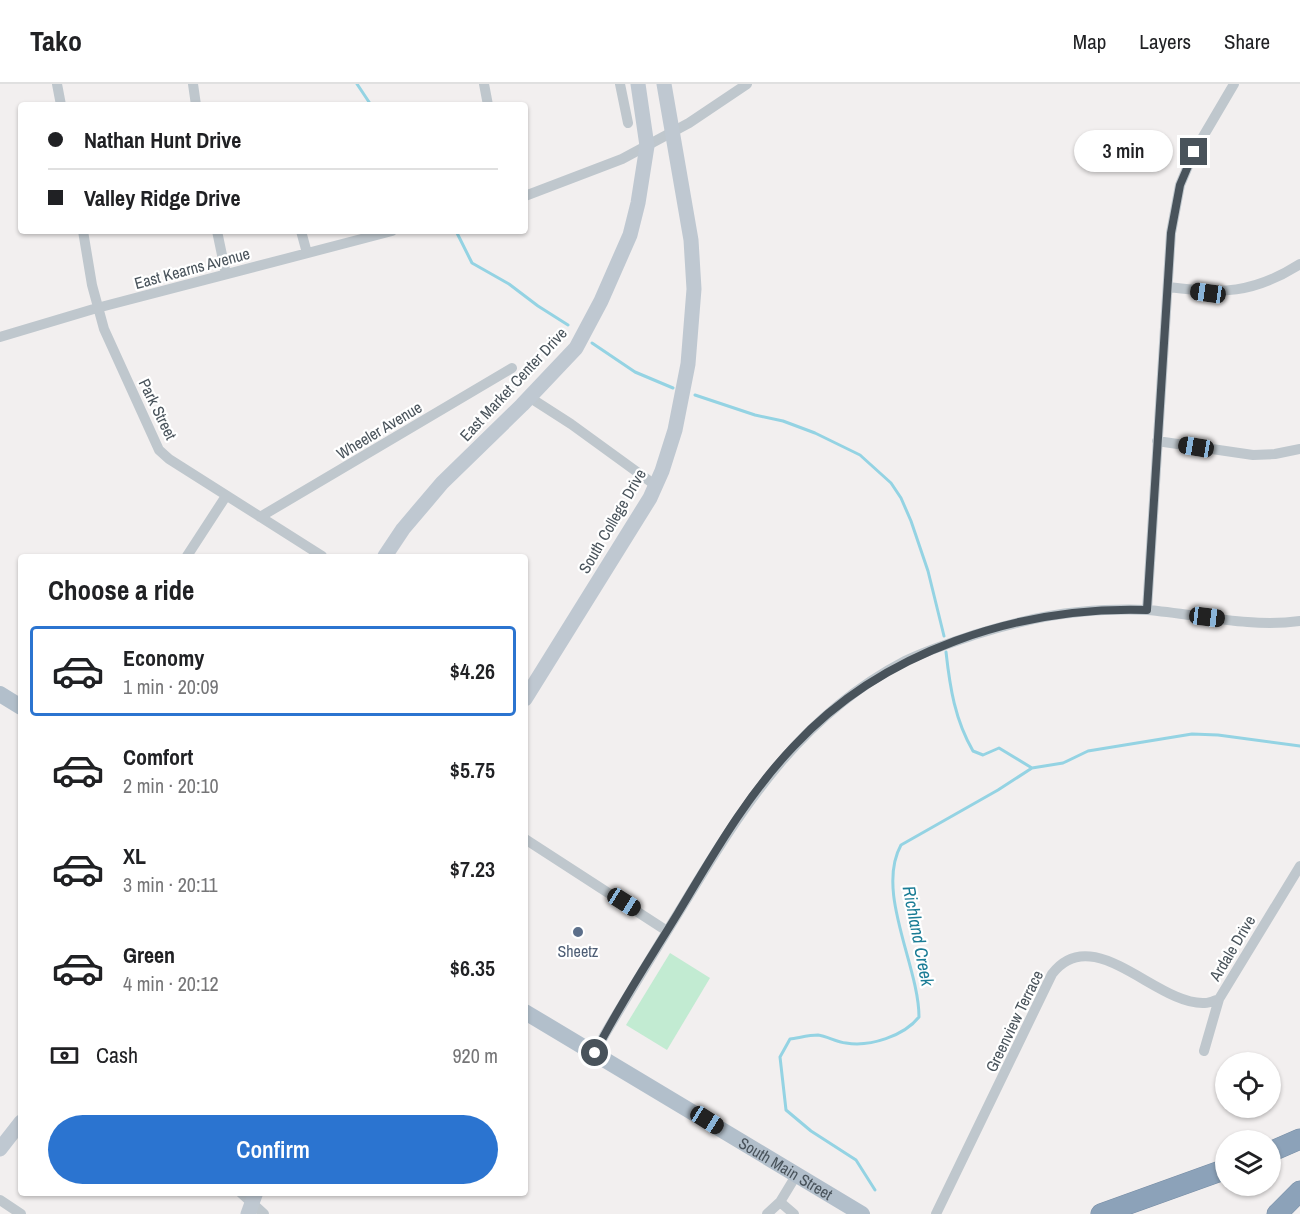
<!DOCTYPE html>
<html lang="en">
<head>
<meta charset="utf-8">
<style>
  :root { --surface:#fff; --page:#f6f6f6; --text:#202124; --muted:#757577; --line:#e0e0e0; --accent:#2b74d0 }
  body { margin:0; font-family:"Archivo Narrow",sans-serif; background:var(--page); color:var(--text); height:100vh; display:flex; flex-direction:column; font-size:22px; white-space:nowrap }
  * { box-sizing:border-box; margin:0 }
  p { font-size:20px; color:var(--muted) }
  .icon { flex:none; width:33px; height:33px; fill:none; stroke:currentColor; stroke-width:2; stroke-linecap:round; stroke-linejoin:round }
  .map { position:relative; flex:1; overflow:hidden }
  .side { position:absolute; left:18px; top:470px; width:510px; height:642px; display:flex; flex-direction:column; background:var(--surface); border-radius:6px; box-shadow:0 2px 4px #0004 }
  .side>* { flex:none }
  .top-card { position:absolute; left:18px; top:18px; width:510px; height:132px; border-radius:6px; box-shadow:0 2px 4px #0004; display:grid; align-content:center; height:132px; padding:0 30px; background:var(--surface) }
  .buttons { position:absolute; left:1215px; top:968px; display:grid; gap:12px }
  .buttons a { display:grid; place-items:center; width:66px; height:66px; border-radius:50%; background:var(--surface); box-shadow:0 2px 4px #0004; font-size:30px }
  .end { position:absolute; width:27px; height:27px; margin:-14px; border:8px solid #49535b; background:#fff; box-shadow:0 0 0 3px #fff }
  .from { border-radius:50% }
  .bubble { position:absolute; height:42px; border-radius:21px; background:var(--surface); box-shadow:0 2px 4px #0004; font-size:20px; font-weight:600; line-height:42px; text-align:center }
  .car { position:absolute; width:18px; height:36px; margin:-18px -9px; border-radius:8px; box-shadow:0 0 4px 2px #0007; background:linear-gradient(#222 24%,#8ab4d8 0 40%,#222 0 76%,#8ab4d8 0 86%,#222 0) }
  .top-card b { display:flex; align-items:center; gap:21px; height:57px; font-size:22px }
  .top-card b+b { border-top:2px solid var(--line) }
  .top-card i { width:15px; height:15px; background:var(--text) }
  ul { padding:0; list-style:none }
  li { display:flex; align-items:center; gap:18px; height:90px; margin:0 12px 9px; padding:0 18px; border:3px solid transparent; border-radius:6px }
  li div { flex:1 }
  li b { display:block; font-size:22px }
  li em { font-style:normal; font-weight:600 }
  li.on { border-color:var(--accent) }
  li>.icon { width:54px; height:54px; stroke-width:1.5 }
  h2 { padding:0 30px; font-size:27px; line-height:72px }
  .pay { display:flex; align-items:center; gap:15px; height:66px; padding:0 30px; font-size:22px }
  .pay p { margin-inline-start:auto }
  .action { display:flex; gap:12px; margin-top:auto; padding:12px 30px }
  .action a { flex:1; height:69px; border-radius:36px; background:var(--accent); color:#fff; font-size:24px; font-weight:600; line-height:69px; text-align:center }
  header { display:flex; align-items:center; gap:36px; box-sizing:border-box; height:84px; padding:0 30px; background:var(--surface); border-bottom:2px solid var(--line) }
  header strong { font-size:28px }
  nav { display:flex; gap:33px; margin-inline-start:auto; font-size:21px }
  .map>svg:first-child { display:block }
  .green { fill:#c2ebd2 }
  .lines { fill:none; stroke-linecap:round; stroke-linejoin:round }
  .stream { stroke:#94d3e3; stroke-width:3 }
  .motorway-casing { stroke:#778da5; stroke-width:21 }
  .minor { stroke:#bfc7cd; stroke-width:10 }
  .secondary { stroke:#bfc8d1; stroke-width:15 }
  .primary { stroke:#b2bfcb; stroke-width:16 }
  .motorway { stroke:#8ca2b9; stroke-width:20 }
  .route { stroke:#49535b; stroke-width:8 }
  .service-dot { fill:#5c6f8a; stroke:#fff; stroke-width:2 }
  .labels { text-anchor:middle; stroke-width:4.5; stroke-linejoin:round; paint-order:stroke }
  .street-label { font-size:16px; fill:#49535b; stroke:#fff }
  .service-label { font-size:16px; fill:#4e5e75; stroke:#fff }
  .water-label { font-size:18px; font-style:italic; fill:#1a7c95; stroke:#fff }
</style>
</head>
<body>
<header>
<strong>Tako</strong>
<nav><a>Map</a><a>Layers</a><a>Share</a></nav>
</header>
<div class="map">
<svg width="1300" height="1130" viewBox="0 0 1300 1130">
  <rect width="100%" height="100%" fill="#f2efef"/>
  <!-- green -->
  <path class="green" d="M670 869 710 894 667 966 626 941Z"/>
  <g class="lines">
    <!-- stream -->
    <path class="stream" d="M357 0 371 21
      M456 147 472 179 509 200 538 222 568 241
      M592 259 635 288 673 304
      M695 311 755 331 783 337 815 349 860 371 891 399 901 414 911 437 928 487 944 552
      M946 568C950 604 955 636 973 667L983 671 999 664 1032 684
      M875 1106 856 1076 811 1047 786 1026 780 973 790 955C798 954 809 951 818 951 827 952 836 958 846 959 870 963 904 952 919 933 919 882 875 808 901 761L998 706 1032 684 1063 679 1088 667 1192 650 1218 651 1300 662"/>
    <defs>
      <path id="motorway" d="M1270 1068 1300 1055
        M1101 1130 1226 1085
        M1277 1130 1300 1107"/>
    </defs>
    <!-- motorway casing -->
    <use href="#motorway" class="motorway-casing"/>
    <!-- minor -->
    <path class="minor" d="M57 0 61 21
      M193 0 196 21
      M484 0 488 21
      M620 0 628 39
      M525 112 622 75 689 39 747 0
      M83 147 92 201 104 245 159 366 169 375 322 472
      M217 147 226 190
      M301 147 307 169
      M1168 203C1221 210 1253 210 1300 180
      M0 253 97 224 392 147
      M529 313 571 340 655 401
      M1157 357 1253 371 1275 370 1300 365
      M260 433 512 284
      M187 472 226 412
      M1147 526 1171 149 1180 101 1194 68 1234 0
      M525 755 667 847
      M1204 967 1219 915 1300 782
      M595 969 605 950C631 906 658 862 685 818 743 722 801 631 905 577 927 566 953 558 977 550 1009 540 1045 531 1079 528 1101 526 1124 525 1147 526 1197 530 1249 544 1300 537
      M240 1108 264 1130
      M0 1116 21 1130
      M780 1118 794 1130
      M767 1130 780 1118 797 1090
      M936 1130 1052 890C1093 836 1157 922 1205 919 1210 919 1215 916 1219 915"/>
    <!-- secondary -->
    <path class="secondary" d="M385 472 403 445 442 399 522 321 576 264 601 217 630 151 638 119 647 62 638 0
      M525 615 650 414 662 387 675 346 688 280 694 205 691 156 664 0
      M0 1065 21 1038
      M248 1130 256 1108"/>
    <!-- primary -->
    <g class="primary">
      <path d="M0 610 21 623"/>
      <path id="s1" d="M525 928 862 1130"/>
    </g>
    <!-- motorway -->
    <use href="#motorway" class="motorway"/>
  </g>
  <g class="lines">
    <!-- route -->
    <path class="route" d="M595 969C619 921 650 875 678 829 713 771 747 711 794 662 882 567 1019 522 1147 526L1171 149 1180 101 1194 68"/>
  </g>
  <!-- markers -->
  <circle class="service-dot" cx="578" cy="848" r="6"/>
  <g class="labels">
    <!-- street labels -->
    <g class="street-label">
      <text transform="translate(192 184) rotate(-15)" y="6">East Kearns Avenue</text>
      <text transform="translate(513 300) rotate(-47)" y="6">East Market Center Drive</text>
      <text transform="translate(158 325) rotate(64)" y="6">Park Street</text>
      <text transform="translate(379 346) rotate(-31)" y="6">Wheeler Avenue</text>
      <text transform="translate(612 437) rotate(-60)" y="6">South College Drive</text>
      <text transform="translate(1232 864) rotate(-59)" y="6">Ardale Drive</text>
      <text transform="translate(1014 937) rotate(-64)" y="6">Greenview Terrace</text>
      <text dy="6" stroke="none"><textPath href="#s1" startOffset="304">South Main Street</textPath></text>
    </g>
    <!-- service labels -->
    <g class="service-label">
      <text x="578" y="873">Sheetz</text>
    </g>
    <!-- water labels -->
    <g class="water-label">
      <text transform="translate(918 852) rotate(79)" y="6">Richland Creek</text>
    </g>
  </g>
</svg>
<div class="buttons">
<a><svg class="icon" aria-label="locate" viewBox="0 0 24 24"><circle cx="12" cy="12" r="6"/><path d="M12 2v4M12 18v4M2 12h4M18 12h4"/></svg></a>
<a><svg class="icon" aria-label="layers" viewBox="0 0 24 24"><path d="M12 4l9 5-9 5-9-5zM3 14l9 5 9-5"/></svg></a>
</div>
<i class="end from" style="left:595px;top:969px"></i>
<i class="end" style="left:1194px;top:68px"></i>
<div class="bubble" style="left:1074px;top:46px;width:99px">3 min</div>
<i class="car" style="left:1208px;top:209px;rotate:278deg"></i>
<i class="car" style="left:1196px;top:363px;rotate:279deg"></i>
<i class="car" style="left:1207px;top:533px;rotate:97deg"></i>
<i class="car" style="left:624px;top:818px;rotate:122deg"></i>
<i class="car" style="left:707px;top:1036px;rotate:122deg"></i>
<div class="top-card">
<b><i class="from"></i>Nathan Hunt Drive</b>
<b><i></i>Valley Ridge Drive</b>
</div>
<section class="side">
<h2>Choose a ride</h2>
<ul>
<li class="on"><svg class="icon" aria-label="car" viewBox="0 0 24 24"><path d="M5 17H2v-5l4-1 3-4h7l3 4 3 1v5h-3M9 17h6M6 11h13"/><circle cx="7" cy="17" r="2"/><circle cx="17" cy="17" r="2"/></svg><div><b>Economy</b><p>1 min · 20:09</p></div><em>$4.26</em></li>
<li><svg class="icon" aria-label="car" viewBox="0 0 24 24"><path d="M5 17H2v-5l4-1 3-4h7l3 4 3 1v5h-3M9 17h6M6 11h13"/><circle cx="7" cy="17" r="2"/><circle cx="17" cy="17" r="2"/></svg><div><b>Comfort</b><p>2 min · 20:10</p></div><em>$5.75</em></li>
<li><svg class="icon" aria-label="car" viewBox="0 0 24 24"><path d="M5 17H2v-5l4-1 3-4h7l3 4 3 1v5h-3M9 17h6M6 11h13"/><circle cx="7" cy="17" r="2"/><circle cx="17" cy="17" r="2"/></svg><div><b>XL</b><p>3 min · 20:11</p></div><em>$7.23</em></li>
<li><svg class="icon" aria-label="car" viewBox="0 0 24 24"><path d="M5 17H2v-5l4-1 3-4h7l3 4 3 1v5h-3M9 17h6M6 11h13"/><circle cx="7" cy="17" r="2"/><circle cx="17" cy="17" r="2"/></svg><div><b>Green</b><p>4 min · 20:12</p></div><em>$6.35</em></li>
</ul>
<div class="pay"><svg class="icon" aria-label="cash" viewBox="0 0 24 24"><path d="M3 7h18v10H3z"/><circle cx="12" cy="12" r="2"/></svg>Cash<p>920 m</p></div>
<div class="action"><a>Confirm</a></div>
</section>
</div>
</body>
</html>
